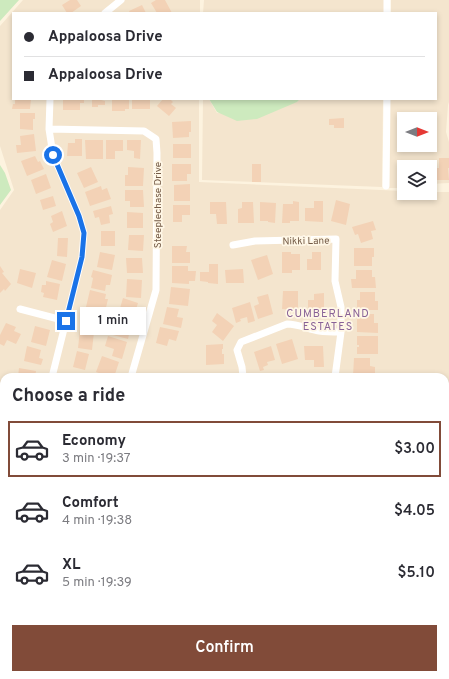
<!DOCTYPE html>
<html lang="en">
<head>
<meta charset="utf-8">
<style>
  :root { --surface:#fff; --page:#f7f7f7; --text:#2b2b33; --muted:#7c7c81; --line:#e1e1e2; --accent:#814b39 }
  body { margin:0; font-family:Overpass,sans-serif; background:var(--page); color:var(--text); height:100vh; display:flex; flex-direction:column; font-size:15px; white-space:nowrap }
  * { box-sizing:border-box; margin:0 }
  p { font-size:13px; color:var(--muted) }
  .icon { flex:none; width:22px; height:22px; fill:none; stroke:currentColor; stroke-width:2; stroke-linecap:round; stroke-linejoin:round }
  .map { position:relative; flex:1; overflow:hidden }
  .side { position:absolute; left:0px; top:373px; width:449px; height:306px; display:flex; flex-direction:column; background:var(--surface); border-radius:12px 12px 0 0; box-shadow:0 2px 6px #0003 }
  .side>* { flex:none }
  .banner { position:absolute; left:12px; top:12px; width:425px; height:88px; border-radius:0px; box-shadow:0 2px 6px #0003; display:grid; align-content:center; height:88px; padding:0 12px; background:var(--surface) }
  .needle { width:26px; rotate:90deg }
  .tools { position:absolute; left:397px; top:112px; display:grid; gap:8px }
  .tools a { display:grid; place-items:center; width:40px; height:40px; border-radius:0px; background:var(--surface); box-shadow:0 2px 6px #0003; font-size:20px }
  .end { position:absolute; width:18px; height:18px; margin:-9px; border:5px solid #1a73e8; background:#fff; box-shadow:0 0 0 2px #fff }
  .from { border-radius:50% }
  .bubble { position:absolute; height:28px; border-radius:0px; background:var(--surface); box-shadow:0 2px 6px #0003; font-size:13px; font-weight:600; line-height:28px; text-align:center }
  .banner b { display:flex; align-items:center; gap:14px; height:38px; font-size:15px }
  .banner b+b { border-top:1px solid var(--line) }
  .banner i { width:10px; height:10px; background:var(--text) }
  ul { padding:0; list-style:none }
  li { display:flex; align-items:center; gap:12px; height:56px; margin:0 8px 6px; padding:0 4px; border:2px solid transparent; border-radius:0px }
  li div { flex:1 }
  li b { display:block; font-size:15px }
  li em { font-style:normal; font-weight:600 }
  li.selected { border-color:var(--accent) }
  li>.icon { width:36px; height:36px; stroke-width:1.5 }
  h2 { padding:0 12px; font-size:18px; line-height:48px }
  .primary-button { display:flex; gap:8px; margin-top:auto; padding:8px 12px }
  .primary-button a { flex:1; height:46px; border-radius:0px; background:var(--accent); color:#fff; font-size:16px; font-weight:600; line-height:46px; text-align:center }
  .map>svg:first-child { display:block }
  .residential { fill:#f4e5ce; fill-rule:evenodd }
  .green { fill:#cdeabe }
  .water { fill:#b4dbe6; stroke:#9acad8 }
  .building { fill:#f3d2b6 }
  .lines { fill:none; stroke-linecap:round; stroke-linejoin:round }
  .street { stroke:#fff; stroke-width:7 }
  .route { stroke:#1a73e8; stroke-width:5 }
  .labels { text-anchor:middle; stroke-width:3.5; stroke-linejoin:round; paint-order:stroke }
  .street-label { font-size:10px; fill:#735a46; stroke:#fff7e6 }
  .neighbourhood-label { font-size:11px; letter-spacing:1px; fill:#896297; stroke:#fff7e6 }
</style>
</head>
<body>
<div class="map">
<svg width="449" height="679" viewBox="0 0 449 679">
  <rect width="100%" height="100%" fill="#fdf3df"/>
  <!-- residential -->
  <path class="residential" d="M23 0H200V13H13V99H199V182L404 191V193H430V192H449V679H184L183 675H445V377H4V659L0 667V210L14 190 0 146V26Z
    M204 0H384V13H203Z
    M391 0H449V102L448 105 446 132 449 142V183L430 184V167H404L403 188H389L390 99H436V13H391ZM404 119H430V145H404Z
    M203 99H209L217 113 297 102 300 99H383L382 187 202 180Z"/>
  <!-- green -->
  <path class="green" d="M0 0H19L0 21Z
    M209 99H300L297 102 257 119 237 121 217 112Z
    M0 165 5 173 11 190 0 205Z
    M4 666V675H49L51 679H0V674Z
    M109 675H139L140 679H110Z"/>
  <!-- water -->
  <path class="water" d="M53 675H105L107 679H54Z
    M142 675H188V679H143Z"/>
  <!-- building -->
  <path class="building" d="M70 0H77L81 6 71 13H67L62 5Z
    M156 0H165L172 13H157L151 3Z
    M142 5 146 13H130L129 11Z
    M15 99H31L30 109H12L13 104H15Z
    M63 99H84V103H80V110H63Z
    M92 99H101V100L105 101V105H98V107H92Z
    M112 99H129V109H125V111H112Z
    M132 99H150V109H132Z
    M163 99H170L173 102 171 104 176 108 169 116 157 106Z
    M20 113H35V119H33V130L20 129Z
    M344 118V128H334V125H329V119Z
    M191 121V132H189V137L173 138 172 122Z
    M34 134 36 151 17 153 16 145H21L20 136Z
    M75 139H82V156H67L68 143H75Z
    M85 140H103V159H86Z
    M106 140H123V151H115V159H106Z
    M127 140H141L140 159 134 158V151L127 150Z
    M173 144H191V158H173Z
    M35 156 38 162 40 161 44 169 27 176 21 161Z
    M439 158H449V168H448L449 180H434L433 168H439Z
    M172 164H191V174H187V181H172Z
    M252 164H261V182H252Z
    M91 167 98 182 84 188 77 173Z
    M128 167 144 168 143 186H125V175H128Z
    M46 174 51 188 36 194 31 180Z
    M190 184V201H174V185Z
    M101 186 102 190 107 188 111 199 90 206 85 192Z
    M125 190H143L144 207H130V201H125Z
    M53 196 56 206 43 210 40 200Z
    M336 200 350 204 346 225 331 221Z
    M293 201 299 202V221H290V223H282L283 204H293Z
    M314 201H323V222L305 221V208H314Z
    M210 202H226L227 224H217L216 214H210Z
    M242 202H253L254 223H238V209L242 208Z
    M260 202 276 203 275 223 268 222V221H260Z
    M173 205H190V215H182V222H173Z
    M111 206 113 214 109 215 110 223 101 225 99 217 95 218 93 211Z
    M62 211 67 226 53 232 50 224 53 222 51 216Z
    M127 212 143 213V228H127Z
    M373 221 376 230 371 231 373 239 361 243 358 234 355 235 352 227Z
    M101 231H115V246H101Z
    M129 235H144L143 251 128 250Z
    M58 238H68L67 257 57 256Z
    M172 246H187L186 252H190V263H172Z
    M354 248H374V257H372V266H354Z
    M100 252 115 255 112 270 97 267Z
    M282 252H291V254H300V270H292V273H282Z
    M312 252H321V270H307V259H312Z
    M267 255 273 274 258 280 251 260Z
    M126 258H142L143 273H127Z
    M52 260 66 264 62 281 47 277Z
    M209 264H218V284L208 283V282L200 281V272H209Z
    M0 266 4 272 2 273 11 284 5 291 4 289 0 293Z
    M172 266H188V271H196L195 281H189V284L172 283Z
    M20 269 36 273 32 288 17 283Z
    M243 269 244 283H226L225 270Z
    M93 270 112 275 110 285H106L105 291 91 288 93 278 91 277Z
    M356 270H372V277H375L376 288H352L351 279H356Z
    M127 279 142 280 141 298 126 297Z
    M46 281 60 284 57 300 43 297 44 293 41 292 42 285H46Z
    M171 287 190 289 188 306 169 304Z
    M90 290 106 294 105 299H108L105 312 86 307Z
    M283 291H298V310L282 309Z
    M360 292H375V301H378V310H357V300H360Z
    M324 293V314H308V300H314V294Z
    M268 294 273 314 258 319 254 306 259 304 257 297Z
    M123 298 138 303 134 316 132 315 131 319 118 315Z
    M250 302 255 321 248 323 247 317 240 319 241 321 236 323 232 308Z
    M167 307 179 309 177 317 183 318 181 328 163 324Z
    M87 311 102 315 98 331 83 327Z
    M217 313 234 326 223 341 212 332 217 325 212 321Z
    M357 314H374V323H378V333L357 332Z
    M119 319 132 322 128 339 109 334 112 323 118 324Z
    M6 323 16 327 14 331 21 334 16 344 7 340 4 346 0 344V335Z
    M35 326 50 330 46 346 31 342Z
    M160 327 179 331 176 341 169 339 167 346 156 343Z
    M80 330 94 332 92 350 78 348Z
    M108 336 127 342 122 359 112 356 114 349 105 346Z
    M357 336H378V354H357V347H359V345H357Z
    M292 339 298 359 282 364 276 344Z
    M223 344V349H222V354H224V364L206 365V345Z
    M27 346 41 350 39 358 43 359 41 365 24 361Z
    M271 346 275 360 267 362 268 365 263 367 264 370 260 371 254 352Z
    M304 346H323L324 367H314V360H305Z
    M77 351 89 354 85 370 73 367Z
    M102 356 119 362 114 377H110L96 372Z
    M354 358H370V366L375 367V377L353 376Z
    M19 368 36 371 35 377H18Z
    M393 675H411L413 676 412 679H391Z"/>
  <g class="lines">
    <!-- street -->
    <path class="street" d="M105 13 121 0
      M387 13V0
      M50 99 49 129 53 155 79 216 84 233 82 257 52 377
      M49 129 144 131 156 139 157 153 156 290 131 377
      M386 186 387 99
      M233 245 255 241 336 239 335 281 341 307V332L335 377
      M20 309 66 321
      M243 377 242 367 237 350 241 342 287 324C298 324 308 329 319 331 326 332 334 332 341 332
      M0 494 4 504
      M0 524 4 523
      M442 675 449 678"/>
  </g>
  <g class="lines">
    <!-- route -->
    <path class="route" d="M53 155 79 216 84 233 82 257 66 321"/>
  </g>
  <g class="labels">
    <!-- street labels -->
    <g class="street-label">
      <text transform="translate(157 205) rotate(-90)" y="4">Steeplechase Drive</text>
      <text transform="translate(306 240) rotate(-1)" y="4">Nikki Lane</text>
    </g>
    <!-- neighbourhood labels -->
    <g class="neighbourhood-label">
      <text x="328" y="317">CUMBERLAND<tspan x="328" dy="13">ESTATES</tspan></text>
    </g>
  </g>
</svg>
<div class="tools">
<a><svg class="needle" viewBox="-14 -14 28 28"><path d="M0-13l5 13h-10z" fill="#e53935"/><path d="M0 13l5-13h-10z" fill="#7c7c81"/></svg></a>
<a><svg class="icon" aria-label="layers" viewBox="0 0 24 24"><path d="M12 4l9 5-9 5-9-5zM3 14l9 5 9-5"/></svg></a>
</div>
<i class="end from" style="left:53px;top:155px"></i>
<i class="end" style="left:66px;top:321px"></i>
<div class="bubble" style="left:80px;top:307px;width:66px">1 min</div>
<div class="banner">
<b><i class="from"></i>Appaloosa Drive</b>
<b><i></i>Appaloosa Drive</b>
</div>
<section class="side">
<h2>Choose a ride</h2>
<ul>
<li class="selected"><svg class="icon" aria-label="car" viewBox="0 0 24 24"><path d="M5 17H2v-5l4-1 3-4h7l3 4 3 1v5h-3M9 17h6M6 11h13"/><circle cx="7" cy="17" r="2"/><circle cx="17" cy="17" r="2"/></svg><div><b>Economy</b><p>3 min · 19:37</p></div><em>$3.00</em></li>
<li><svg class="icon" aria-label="car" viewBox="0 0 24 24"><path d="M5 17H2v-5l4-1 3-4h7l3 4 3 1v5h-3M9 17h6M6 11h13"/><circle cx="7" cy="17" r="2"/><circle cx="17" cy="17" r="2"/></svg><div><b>Comfort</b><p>4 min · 19:38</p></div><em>$4.05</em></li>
<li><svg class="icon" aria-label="car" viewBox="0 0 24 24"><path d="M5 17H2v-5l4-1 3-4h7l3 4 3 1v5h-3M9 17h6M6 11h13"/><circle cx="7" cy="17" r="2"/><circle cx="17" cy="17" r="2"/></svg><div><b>XL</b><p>5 min · 19:39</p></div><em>$5.10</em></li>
</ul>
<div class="primary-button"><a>Confirm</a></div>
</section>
</div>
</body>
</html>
